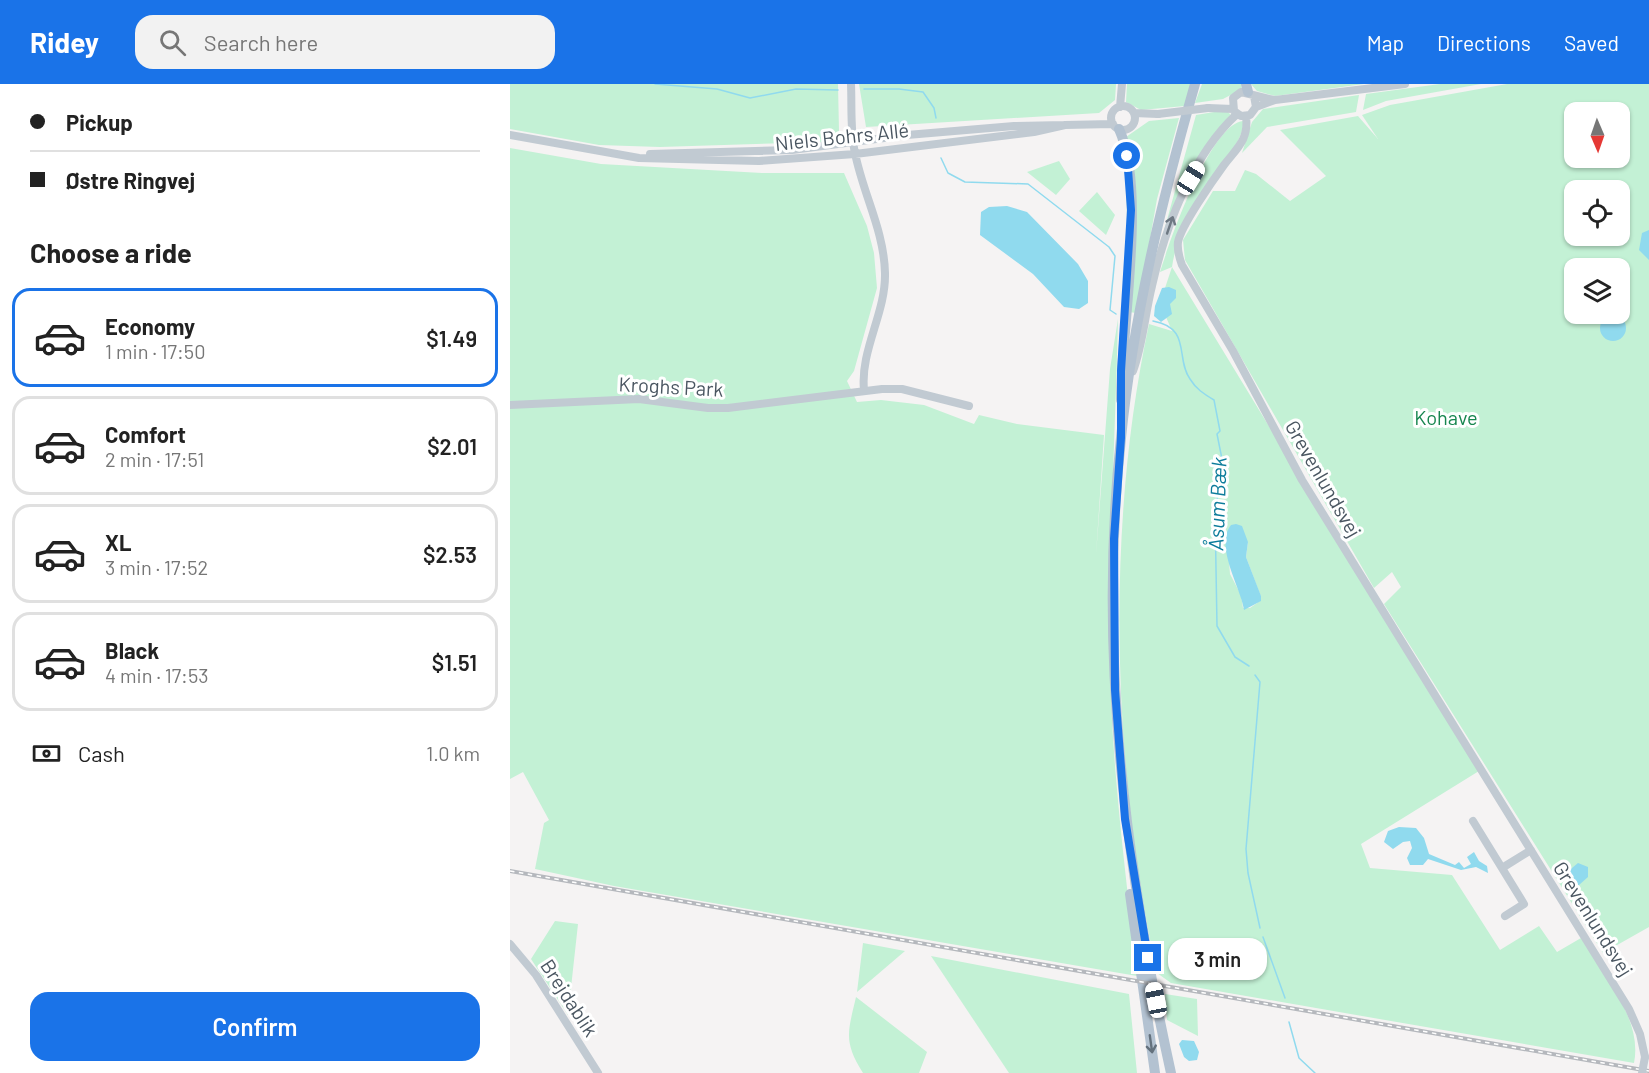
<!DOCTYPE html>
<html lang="en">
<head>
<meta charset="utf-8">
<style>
  :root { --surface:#fff; --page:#f2f2f2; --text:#222; --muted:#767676; --line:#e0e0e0; --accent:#1a73e8 }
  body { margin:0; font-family:Barlow,sans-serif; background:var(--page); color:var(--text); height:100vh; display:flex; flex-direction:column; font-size:22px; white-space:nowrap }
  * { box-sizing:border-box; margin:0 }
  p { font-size:20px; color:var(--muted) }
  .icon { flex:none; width:33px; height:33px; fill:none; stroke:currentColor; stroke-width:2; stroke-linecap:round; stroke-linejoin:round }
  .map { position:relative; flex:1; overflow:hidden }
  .panel { display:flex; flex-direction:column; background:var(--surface); width:510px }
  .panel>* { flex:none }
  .guide { display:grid; align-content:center; height:132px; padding:0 30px; background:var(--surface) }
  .needle { width:39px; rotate:178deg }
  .controls { position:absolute; left:1054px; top:18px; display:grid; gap:12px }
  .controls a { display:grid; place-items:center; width:66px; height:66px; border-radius:12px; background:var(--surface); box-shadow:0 2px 4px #0004; font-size:30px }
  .end { position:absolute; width:27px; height:27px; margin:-14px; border:8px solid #1a73e8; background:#fff; box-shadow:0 0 0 3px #fff }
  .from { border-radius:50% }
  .bubble { position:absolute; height:42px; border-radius:18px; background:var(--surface); box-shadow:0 2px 4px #0004; font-size:20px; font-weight:600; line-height:42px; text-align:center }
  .car { position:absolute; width:18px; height:36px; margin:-18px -9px; border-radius:8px; box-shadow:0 0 4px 2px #0007; background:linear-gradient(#fff 24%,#345 0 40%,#fff 0 76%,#345 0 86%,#fff 0) }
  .guide b { display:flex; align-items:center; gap:21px; height:57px; font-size:22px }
  .guide b+b { border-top:2px solid var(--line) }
  .guide i { width:15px; height:15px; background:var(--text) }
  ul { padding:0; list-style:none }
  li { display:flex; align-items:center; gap:18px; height:99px; margin:0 12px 9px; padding:0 18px; border:3px solid var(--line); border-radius:18px }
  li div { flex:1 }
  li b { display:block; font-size:22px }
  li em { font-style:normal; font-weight:600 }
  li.current { border-color:var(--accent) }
  li>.icon { width:54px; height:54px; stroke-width:1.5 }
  h2 { padding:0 30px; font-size:27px; line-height:72px }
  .pay { display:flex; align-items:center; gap:15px; height:66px; padding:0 30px; font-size:22px }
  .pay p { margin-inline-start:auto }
  .primary-button { display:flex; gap:12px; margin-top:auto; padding:12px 30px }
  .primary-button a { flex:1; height:69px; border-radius:18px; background:var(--accent); color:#fff; font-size:24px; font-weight:600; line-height:69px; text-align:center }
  header { display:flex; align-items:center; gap:36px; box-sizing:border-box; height:84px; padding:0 30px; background:var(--accent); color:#fff }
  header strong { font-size:28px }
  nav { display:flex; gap:33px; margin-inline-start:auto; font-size:21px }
  .search { width:420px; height:54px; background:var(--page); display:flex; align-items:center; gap:15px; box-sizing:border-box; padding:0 21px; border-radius:18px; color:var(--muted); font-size:22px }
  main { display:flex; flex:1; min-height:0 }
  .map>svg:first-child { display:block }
  .green { fill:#c3f1d5; fill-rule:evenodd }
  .water { fill:#90daee }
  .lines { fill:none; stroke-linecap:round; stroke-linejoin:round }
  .stream { stroke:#90daee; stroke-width:1.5 }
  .minor { stroke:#c1cad2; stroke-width:8 }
  .major { stroke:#b3c2d1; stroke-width:10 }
  .rail-casing { stroke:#b5b8bd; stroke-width:4 }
  .rail { stroke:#fff; stroke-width:1.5; stroke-dasharray:4.5; stroke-linecap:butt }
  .minor-bridge { stroke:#c1cad2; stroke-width:8 }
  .oneway { stroke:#6e7983 }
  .oneway2 { stroke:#64717d }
  .route { stroke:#1a73e8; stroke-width:8 }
  .labels { text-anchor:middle; stroke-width:6; stroke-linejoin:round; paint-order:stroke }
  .street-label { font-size:20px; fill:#4a5661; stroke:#fff }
  .park-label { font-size:20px; fill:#17864f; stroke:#fff }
  .water-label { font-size:21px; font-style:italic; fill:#0c7c9b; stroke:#fff }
</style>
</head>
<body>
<header>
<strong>Ridey</strong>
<div class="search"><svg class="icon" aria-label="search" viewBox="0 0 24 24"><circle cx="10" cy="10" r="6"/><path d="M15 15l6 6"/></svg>Search here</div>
<nav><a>Map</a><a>Directions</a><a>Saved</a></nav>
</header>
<main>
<section class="panel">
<div class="guide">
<b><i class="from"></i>Pickup</b>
<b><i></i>Østre Ringvej</b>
</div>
<h2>Choose a ride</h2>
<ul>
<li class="current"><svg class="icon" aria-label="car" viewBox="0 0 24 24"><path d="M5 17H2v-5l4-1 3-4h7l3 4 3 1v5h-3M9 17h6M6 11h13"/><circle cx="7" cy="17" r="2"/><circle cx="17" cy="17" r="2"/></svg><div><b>Economy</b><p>1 min · 17:50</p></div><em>$1.49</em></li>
<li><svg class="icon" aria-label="car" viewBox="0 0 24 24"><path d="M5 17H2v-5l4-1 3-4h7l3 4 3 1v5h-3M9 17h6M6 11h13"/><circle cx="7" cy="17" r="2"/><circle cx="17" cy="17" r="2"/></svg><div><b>Comfort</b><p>2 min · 17:51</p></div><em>$2.01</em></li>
<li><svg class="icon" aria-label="car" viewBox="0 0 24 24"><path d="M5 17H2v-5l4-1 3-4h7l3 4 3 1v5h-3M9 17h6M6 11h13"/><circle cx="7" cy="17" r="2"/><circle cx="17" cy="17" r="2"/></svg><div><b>XL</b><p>3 min · 17:52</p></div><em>$2.53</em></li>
<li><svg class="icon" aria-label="car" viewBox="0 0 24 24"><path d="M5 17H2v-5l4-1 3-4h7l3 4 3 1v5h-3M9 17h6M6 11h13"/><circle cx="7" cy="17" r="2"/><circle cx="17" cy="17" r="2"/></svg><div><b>Black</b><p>4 min · 17:53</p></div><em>$1.51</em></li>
</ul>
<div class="pay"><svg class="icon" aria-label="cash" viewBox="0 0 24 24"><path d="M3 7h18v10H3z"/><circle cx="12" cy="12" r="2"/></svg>Cash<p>1.0 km</p></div>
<div class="primary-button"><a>Confirm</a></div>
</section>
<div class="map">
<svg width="1139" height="989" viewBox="0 0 1139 989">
  <rect width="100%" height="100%" fill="#f5f3f3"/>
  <!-- green -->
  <path class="green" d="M0 0H328L329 47 324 53 313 58 150 63 89 61 0 45Z
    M349 0H606L605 16 589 29 356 43Z
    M617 0H683L675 22 631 26 616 18Z
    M692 0H731L732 5 713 15 685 19Z
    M741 0H854L765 12 747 7Z
    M930 0H971L876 17 853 26 856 10Z
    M997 0H1139V843L1093 869 874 520 891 503 882 488 864 504 675 176 673 156 703 107H725L735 86 746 90 780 117 816 92 770 46 848 32 868 55 852 31 880 21ZM1065 28H1110V74H1065ZM1065 106H1110V152H1065ZM1065 184H1110V230H1065Z
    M849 11 846 28 757 43 732 69 742 38 753 25Z
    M716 26 721 31 707 46 650 161 686 31Z
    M669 34 647 115 627 229 618 228 616 53 639 37Z
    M733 37C735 58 705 86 694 105 679 129 666 155 662 183L969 687 851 760 860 784 942 791 990 866 1029 842 1047 868 1071 854C1093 890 1133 935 1124 979L661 899 647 889C602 684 595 445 639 240L662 247 650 219 662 183 650 188C659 159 700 40 733 37ZM717 451 738 458 736 473 751 513 750 517 740 524H733L731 511 720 490Z
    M0 64 91 80 252 89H334L357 142 364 169 367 204 344 287 337 297 347 318 371 316 414 321 464 340 469 331 507 340 594 351 586 471 600 285 608 235C605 362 597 490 601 617 605 709 617 801 627 892L104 802 25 785 34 739 39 736 13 688 0 695Z
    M549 77 560 95 546 111 517 88Z
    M587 108 605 131 596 151 569 127Z
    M45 837 68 840 58 931 21 875Z
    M353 859 395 867 347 908Z
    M421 872 619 910 627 989H499Z
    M655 910 687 915 688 952 657 936Z
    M346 913 417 968 409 989H353C333 957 338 948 346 913Z"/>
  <!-- water -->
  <path class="water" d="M497 122 517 128 568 180 578 197V219L569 225 554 223 523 190 470 151 471 128 479 123Z
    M1139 146V176L1129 166 1132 149Z
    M659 203 666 206V214L660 220 662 230 651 238 644 232 645 222 652 204Z
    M1090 244a13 13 0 1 1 26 0a13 13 0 1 1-26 0Z
    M726 440 732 442 738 458 736 473 751 512V517L734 526C731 504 704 462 721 441Z
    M889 743 906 744 914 754 919 770 945 781 949 778 954 784 961 780 957 773 964 768 969 777 977 782 978 789 966 783 951 786 918 775 913 781H900L897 774 902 764 900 757 893 758 883 765 874 758 878 747Z
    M1068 779 1078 783V793L1069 801H1059L1055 795 1056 789Z
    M672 956 684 957 689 968 687 976 679 977 674 973 669 960Z"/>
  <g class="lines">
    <!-- stream -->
    <path class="stream" d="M145 0 207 5 240 14 286 5 328 6
      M354 5H389L413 8 424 24 426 34
      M431 74 438 89 455 98 518 100 599 163 605 172 600 226 606 230
      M643 237C682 244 665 274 680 295 686 305 694 310 704 316L710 347 707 350 713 380 705 427 707 542 725 573 739 582
      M745 591 750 598 736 765 738 789 750 844
      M753 853 775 914
      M779 938 789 974 805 989"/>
    <!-- minor -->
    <path class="minor" d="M341 0C342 23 340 47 345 69 353 110 374 146 375 189 376 229 350 266 354 306
      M744 12 746 23 740 31 731 32 724 27 723 14 731 8 764 16
      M601 34a12 12 0 1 1 24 0a12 12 0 1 1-24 0Z
      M610 23 612 0
      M746 23 765 16 895 0
      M698 24 723 25
      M624 29 648 30
      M736 32C739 56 727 64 714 81 703 96 671 142 668 158 667 166 669 173 672 181L723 267 792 396 1119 925 1130 950 1135 973
      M0 51 129 74 249 77 345 70 524 48 555 41
      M140 70 282 66 397 51 504 42 603 40
      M623 287C633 260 635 230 642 202 655 144 682 71 727 30
      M0 321 129 315 198 324H218L372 305H392L459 322
      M963 737 1014 820 995 832
      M992 784 1021 766
      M0 860 26 891 88 989"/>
    <!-- major -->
    <path class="major" d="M736 0 738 8
      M609 45C637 107 611 244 611 316
      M620 810 645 989
      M661 989C615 781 588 567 611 354 623 234 652 116 685 0"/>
    <defs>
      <path id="rail" d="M0 787 1139 987"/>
    </defs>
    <!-- rail casing -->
    <use href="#rail" class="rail-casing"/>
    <!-- rail -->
    <use href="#rail" class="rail"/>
    <!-- minor-bridge -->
    <path class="minor-bridge" d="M648 30 698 24
      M1132 989 1135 973"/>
  </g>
  <!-- one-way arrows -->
  <defs><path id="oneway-shaft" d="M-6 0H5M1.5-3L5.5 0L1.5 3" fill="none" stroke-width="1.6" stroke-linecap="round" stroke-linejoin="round" transform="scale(1.5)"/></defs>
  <use class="oneway" href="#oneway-shaft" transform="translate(660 141) rotate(-71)"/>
  <use class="oneway2" href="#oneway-shaft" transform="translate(641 960) rotate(82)"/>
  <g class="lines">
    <!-- route -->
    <path class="route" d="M617 72 621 126 611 287V354L604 455 605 606 615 735 638 874"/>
  </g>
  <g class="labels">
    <!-- street labels -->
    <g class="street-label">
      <text transform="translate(332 53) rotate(-6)" y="7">Niels Bohrs Allé</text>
      <text transform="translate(161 303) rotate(3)" y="7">Kroghs Park</text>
      <text transform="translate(813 395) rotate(60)" y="7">Grevenlundsvej</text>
      <text transform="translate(1083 835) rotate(58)" y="7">Grevenlundsvej</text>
      <text transform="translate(59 914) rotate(57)" y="7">Brejdablik</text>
    </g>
    <!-- park labels -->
    <g class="park-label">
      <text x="936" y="341">Kohave</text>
    </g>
    <!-- water labels -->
    <g class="water-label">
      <text transform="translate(708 420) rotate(-88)" y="7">Åsum Bæk</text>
    </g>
  </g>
</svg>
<div class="controls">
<a><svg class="needle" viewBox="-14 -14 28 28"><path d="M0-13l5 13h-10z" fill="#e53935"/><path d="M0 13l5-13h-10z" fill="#767676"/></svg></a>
<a><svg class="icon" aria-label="locate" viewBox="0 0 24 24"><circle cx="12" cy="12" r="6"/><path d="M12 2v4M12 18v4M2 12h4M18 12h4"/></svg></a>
<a><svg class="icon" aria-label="layers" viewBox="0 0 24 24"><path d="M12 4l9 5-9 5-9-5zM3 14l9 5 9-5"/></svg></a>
</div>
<i class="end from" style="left:617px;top:72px"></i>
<i class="end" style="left:638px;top:874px"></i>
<div class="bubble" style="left:658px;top:854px;width:99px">3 min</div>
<i class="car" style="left:681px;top:94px;rotate:32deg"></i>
<i class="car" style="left:646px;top:916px;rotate:349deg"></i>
</div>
</main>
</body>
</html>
